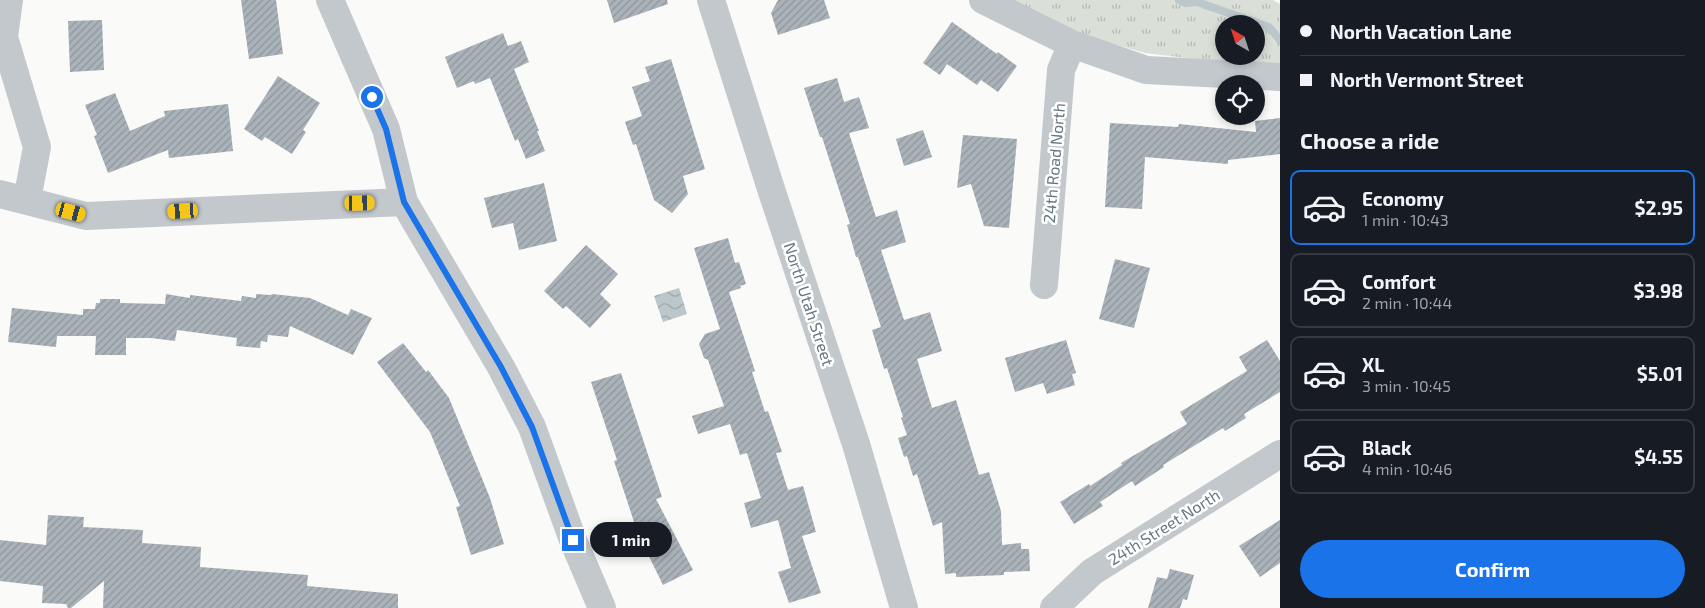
<!DOCTYPE html>
<html lang="en">
<head>
<meta charset="utf-8">
<style>
  :root { --surface:#171b24; --page:#20242c; --text:#f1f3f6; --muted:#9ea1a6; --line:#363941; --accent:#1a73e8 }
  body { margin:0; font-family:"Exo 2",sans-serif; background:var(--page); color:var(--text); height:100vh; display:flex; flex-direction:column; font-size:19px; white-space:nowrap }
  * { box-sizing:border-box; margin:0 }
  p { font-size:16px; color:var(--muted) }
  .icon { flex:none; width:28px; height:28px; fill:none; stroke:currentColor; stroke-width:2; stroke-linecap:round; stroke-linejoin:round }
  .map { position:relative; flex:1; overflow:hidden }
  .sheet { display:flex; flex-direction:column; background:var(--surface); width:425px }
  .sheet>* { flex:none }
  .guide { display:grid; align-content:center; height:110px; padding:0 20px; background:var(--surface) }
  .needle { width:32px; rotate:321deg }
  .controls { position:absolute; left:1215px; top:15px; display:grid; gap:10px }
  .controls a { display:grid; place-items:center; width:50px; height:50px; border-radius:50%; background:var(--surface); box-shadow:0 2px 8px #0003; font-size:25px }
  .end { position:absolute; width:22px; height:22px; margin:-11px; border:6px solid #1a73e8; background:#fff; box-shadow:0 0 0 2px #fff }
  .from { border-radius:50% }
  .bubble { position:absolute; height:35px; border-radius:18px; background:var(--surface); box-shadow:0 2px 8px #0003; font-size:16px; font-weight:700; line-height:35px; text-align:center }
  .car { position:absolute; width:15px; height:30px; margin:-15px -8px; border-radius:6px; box-shadow:0 0 4px 1px #0007; background:linear-gradient(#f5c518 24%,#345 0 40%,#f5c518 0 76%,#345 0 86%,#f5c518 0) }
  .guide b { display:flex; align-items:center; gap:18px; height:48px; font-size:19px }
  .guide b+b { border-top:1px solid var(--line) }
  .guide i { width:12px; height:12px; background:var(--text) }
  ul { padding:0; list-style:none }
  li { display:flex; align-items:center; gap:15px; height:75px; margin:0 10px 8px; padding:0 10px; border:2px solid var(--line); border-radius:10px }
  li div { flex:1 }
  li b { display:block; font-size:19px }
  li em { font-style:normal; font-weight:700 }
  li.selected { border-color:var(--accent) }
  li>.icon { width:45px; height:45px; stroke-width:1.5 }
  h2 { padding:0 20px; font-size:22px; line-height:60px }
  .primary-button { display:flex; gap:10px; margin-top:auto; padding:10px 20px }
  .primary-button a { flex:1; height:58px; border-radius:30px; background:var(--accent); color:#fff; font-size:20px; font-weight:700; line-height:58px; text-align:center }
  main { display:flex; flex:1; min-height:0 }
  .map>svg:first-child { display:block }
  .park { fill:url(#park-tufts); fill-rule:evenodd }
  .water { fill:url(#water-waves) }
  .lines { fill:none; stroke-linecap:round; stroke-linejoin:round }
  .stream { stroke:#bbc7cb; stroke-width:8 }
  .building { fill:url(#building-hatch) }
  .minor { stroke:#c3c8cc; stroke-width:28 }
  .route { stroke:#1a73e8; stroke-width:6 }
  .labels { text-anchor:middle; stroke-width:5; stroke-linejoin:round; paint-order:stroke }
  .street-label { font-size:16px; fill:#657683; stroke:#fff }
</style>
</head>
<body>
<main>
<div class="map">
<svg width="1280" height="608" viewBox="0 0 1280 608">
  <defs>
    <pattern id="park-tufts" width="24" height="20" patternUnits="userSpaceOnUse" patternTransform="scale(1.25)"><rect width="24" height="20" fill="#dadfd7"/><path d="M3 7l-1-3M5 7V3M7 7l1-3M15 17l-1-3M17 17v-4M19 17l1-3" fill="none" stroke="#b4b9b4"/></pattern>
    <pattern id="water-waves" width="16" height="10" patternUnits="userSpaceOnUse" patternTransform="scale(1.25)"><rect width="16" height="10" fill="#bbc7cb"/><path d="M0 5q4-4 8 0t8 0" fill="none" stroke="#9ca6aa"/></pattern>
    <pattern id="building-hatch" width="6" height="6" patternUnits="userSpaceOnUse" patternTransform="scale(1.25)"><rect width="6" height="6" fill="#aab3b9"/><path d="M-1 1l2-2M0 6l6-6M5 7l2-2" fill="none" stroke="#8e969c"/></pattern>
  </defs>
  <rect width="100%" height="100%" fill="#fafaf8"/>
  <!-- park -->
  <path class="park" d="M1008 0H1273L1280 4V63L1237 64 1145 53 1068 31ZM1224 24H1256V56H1224Z"/>
  <!-- water -->
  <path class="water" d="M679 288 687 314 663 322 654 296Z"/>
  <g class="lines">
    <!-- stream -->
    <path class="stream" d="M1179 0 1185 3 1197 2 1269 27 1280 40"/>
  </g>
  <!-- building -->
  <path class="building" d="M241 0H276L283 54 249 59Z
    M607 0H667L668 4 614 23Z
    M778 0H824L830 18 778 35 771 13Z
    M102 20 104 70 70 72 68 21Z
    M952 22 997 54 998 52 1017 66 998 92 981 80 977 85 947 64 940 75 923 63Z
    M503 33 508 46 521 41 529 62 514 69 539 131H537L545 151 526 159 518 139 515 141 490 78 475 84 474 81 457 88 445 57Z
    M671 59 705 169 683 176 688 194 672 213 654 200 636 144 633 145 625 122 642 116 632 87 650 81 645 67Z
    M278 76 320 103 303 130 306 132 292 154 265 137 262 141 244 129Z
    M837 78 844 102 859 97 869 128 849 133 876 217 897 210 906 242 881 250 904 320 930 312 942 351 917 359 932 408 956 400 979 475 989 472 1001 511 1002 545 1021 543V549H1029L1030 571 1004 572V575L956 577V573L945 574 942 522 933 526 917 474 913 476 907 456 904 457 898 438 907 435 901 418 903 417 887 368 884 369 872 330 881 327 858 257H856L847 225 850 224 822 137H820L804 88Z
    M115 93 130 131 165 116 164 111 228 104 233 151 169 158 168 150 108 173 94 136 97 135 85 105Z
    M1280 118V154L1228 160V164L1145 157 1142 209 1105 207 1110 123 1178 127 1179 124 1256 132 1255 121Z
    M923 130 932 157 904 166 896 139Z
    M963 135 1017 139 1009 228 984 226 971 184 957 188Z
    M544 183 557 241 519 250 513 223 492 228 484 198Z
    M728 238 735 263 739 262 746 284 740 286 741 288 729 292 755 371 752 372 765 412 768 411 782 452 776 453 788 490 803 486 816 532 802 536 821 593 789 603 778 572 791 568 778 520 751 528 744 503 761 498 747 453 740 455 730 424 698 434 692 416 724 406 708 360 704 358 699 344 705 334 720 329 694 248Z
    M586 245 618 274 600 294 611 305 590 328 566 306 563 309 544 291Z
    M1115 259 1150 268 1134 328 1099 319Z
    M166 294 190 298V295L241 301 242 296 256 298V294L271 295 272 294 310 298 348 315 351 309 372 318 353 355 290 326 288 337 268 335 267 342 261 341 260 348 236 346 237 338 177 330 175 341 151 338H126V355H95L96 336H57L56 347 8 342 12 308 83 315V309H95L96 303H100V299H120V303L165 304Z
    M1066 340 1076 373 1072 374 1075 385 1047 394 1043 383 1015 392 1005 358Z
    M1267 340 1280 361V392L1244 414 1246 418 1225 431 1223 428 1163 465 1164 467 1135 486 1132 481 1100 502 1103 506 1074 524 1060 502 1089 484 1090 486 1122 465 1121 463 1187 424 1180 412 1247 371 1239 357Z
    M403 343 426 372 428 370 449 398 490 498 504 544 471 555 456 507 460 506 430 432 377 362Z
    M621 373 662 497 656 499 693 570 663 585 638 534 614 461 617 460 591 382Z
    M48 515 84 517 83 527 143 530 142 543 201 547 200 567 308 575 307 586 398 594V608H103L104 581 71 608H68L66 604 42 603 43 586 0 581V540L46 545Z
    M1280 520V563L1260 577 1239 546Z
    M1170 569 1194 575 1187 600 1183 599 1180 608H1148L1157 577 1167 579Z"/>
  <g class="lines">
    <!-- minor -->
    <path class="minor" d="M9 0 4 37 37 147 27 200
      M330 0 386 129 404 202
      M711 0 772 192 856 444 904 608
      M983 0 1072 44 1146 70 1280 77
      M0 194 86 216 404 202 501 367 532 427 573 540 602 608
      M1044 285 1061 70 1072 44
      M1054 608 1092 572 1280 454"/>
  </g>
  <g class="lines">
    <!-- route -->
    <path class="route" d="M372 97 386 129 404 202 501 367 532 427 573 540"/>
  </g>
  <g class="labels">
    <!-- street labels -->
    <g class="street-label">
      <text transform="translate(1054 163) rotate(-85)" y="6">24th Road North</text>
      <text transform="translate(809 304) rotate(72)" y="6">North Utah Street</text>
      <text transform="translate(1164 527) rotate(-32)" y="6">24th Street North</text>
    </g>
  </g>
</svg>
<div class="controls">
<a><svg class="needle" viewBox="-14 -14 28 28"><path d="M0-13l5 13h-10z" fill="#e53935"/><path d="M0 13l5-13h-10z" fill="#9ea1a6"/></svg></a>
<a><svg class="icon" aria-label="locate" viewBox="0 0 24 24"><circle cx="12" cy="12" r="6"/><path d="M12 2v4M12 18v4M2 12h4M18 12h4"/></svg></a>
</div>
<i class="end from" style="left:372px;top:97px"></i>
<i class="end" style="left:573px;top:540px"></i>
<div class="bubble" style="left:590px;top:522px;width:82px">1 min</div>
<i class="car" style="left:360px;top:203px;rotate:89deg"></i>
<i class="car" style="left:183px;top:211px;rotate:267deg"></i>
<i class="car" style="left:71px;top:212px;rotate:105deg"></i>
</div>
<section class="sheet">
<div class="guide">
<b><i class="from"></i>North Vacation Lane</b>
<b><i></i>North Vermont Street</b>
</div>
<h2>Choose a ride</h2>
<ul>
<li class="selected"><svg class="icon" aria-label="car" viewBox="0 0 24 24"><path d="M5 17H2v-5l4-1 3-4h7l3 4 3 1v5h-3M9 17h6M6 11h13"/><circle cx="7" cy="17" r="2"/><circle cx="17" cy="17" r="2"/></svg><div><b>Economy</b><p>1 min · 10:43</p></div><em>$2.95</em></li>
<li><svg class="icon" aria-label="car" viewBox="0 0 24 24"><path d="M5 17H2v-5l4-1 3-4h7l3 4 3 1v5h-3M9 17h6M6 11h13"/><circle cx="7" cy="17" r="2"/><circle cx="17" cy="17" r="2"/></svg><div><b>Comfort</b><p>2 min · 10:44</p></div><em>$3.98</em></li>
<li><svg class="icon" aria-label="car" viewBox="0 0 24 24"><path d="M5 17H2v-5l4-1 3-4h7l3 4 3 1v5h-3M9 17h6M6 11h13"/><circle cx="7" cy="17" r="2"/><circle cx="17" cy="17" r="2"/></svg><div><b>XL</b><p>3 min · 10:45</p></div><em>$5.01</em></li>
<li><svg class="icon" aria-label="car" viewBox="0 0 24 24"><path d="M5 17H2v-5l4-1 3-4h7l3 4 3 1v5h-3M9 17h6M6 11h13"/><circle cx="7" cy="17" r="2"/><circle cx="17" cy="17" r="2"/></svg><div><b>Black</b><p>4 min · 10:46</p></div><em>$4.55</em></li>
</ul>
<div class="primary-button"><a>Confirm</a></div>
</section>
</main>
</body>
</html>
